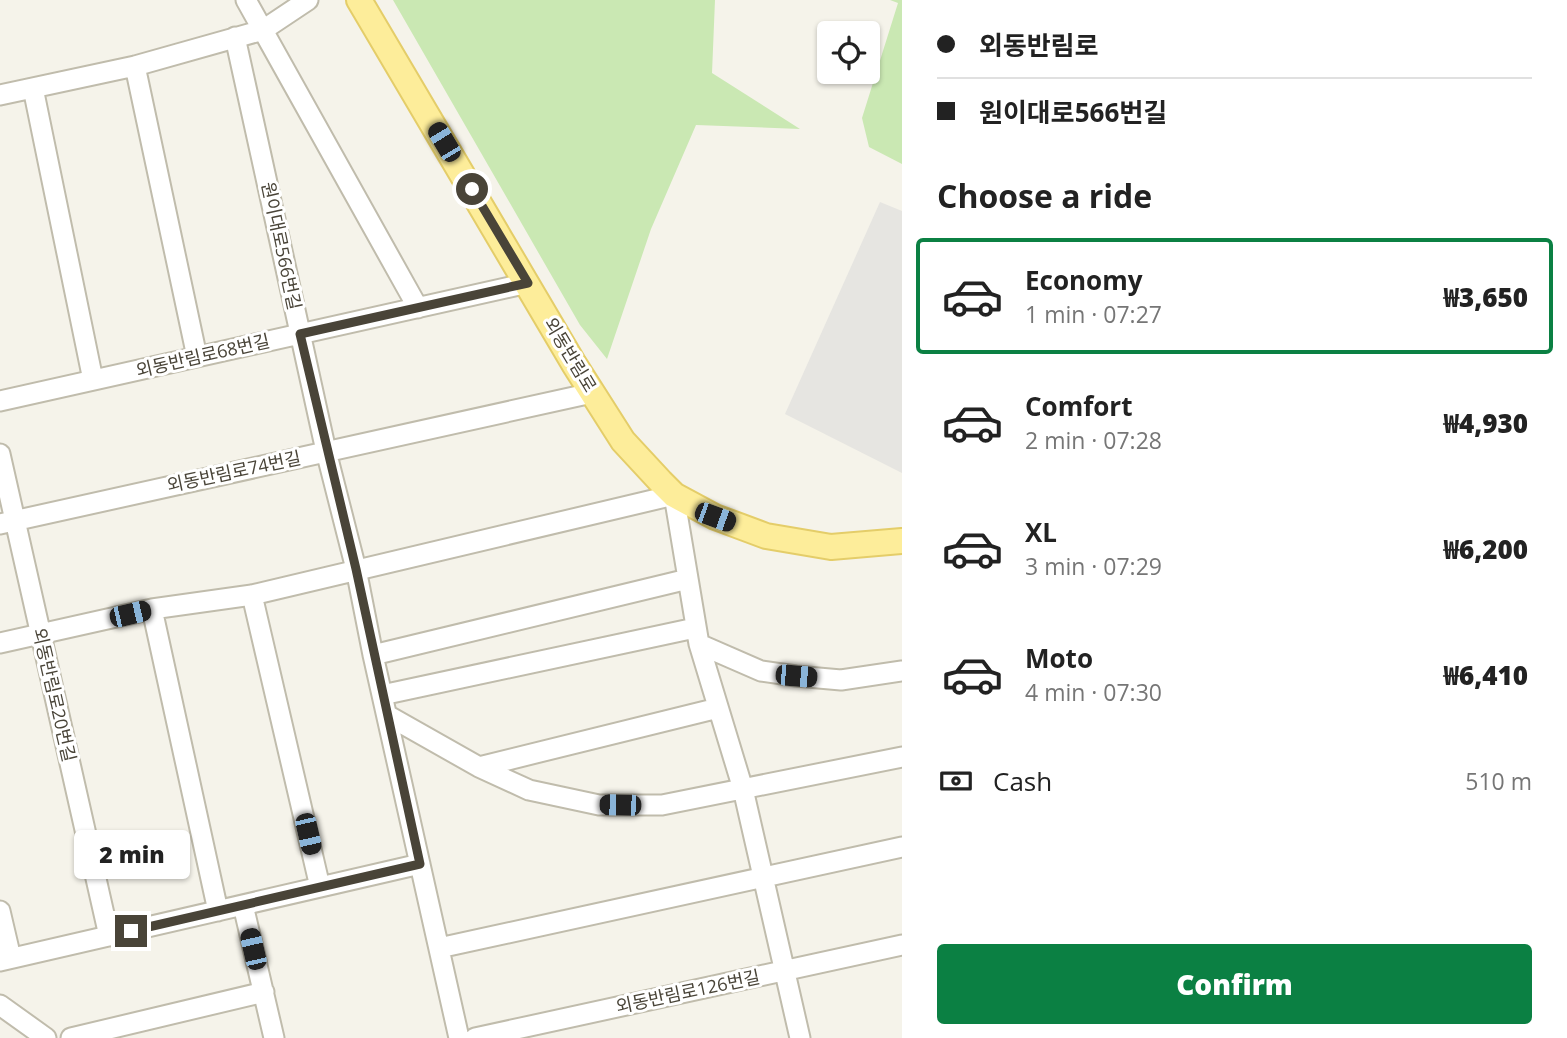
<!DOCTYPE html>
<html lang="en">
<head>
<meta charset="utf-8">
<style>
  :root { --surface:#fff; --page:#f6f6f6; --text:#222; --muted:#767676; --line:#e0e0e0; --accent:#0b8043 }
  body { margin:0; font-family:"Open Sans","Noto Sans KR",sans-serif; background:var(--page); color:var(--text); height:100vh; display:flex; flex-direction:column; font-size:26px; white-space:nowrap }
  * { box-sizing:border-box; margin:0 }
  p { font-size:23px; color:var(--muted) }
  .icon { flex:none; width:38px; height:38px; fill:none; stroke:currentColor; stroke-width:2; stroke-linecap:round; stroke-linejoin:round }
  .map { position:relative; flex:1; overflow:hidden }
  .panel { display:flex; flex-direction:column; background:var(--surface); width:665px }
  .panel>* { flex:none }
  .top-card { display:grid; align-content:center; height:154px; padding:0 35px; background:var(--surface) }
  .buttons { position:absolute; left:817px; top:21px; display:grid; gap:14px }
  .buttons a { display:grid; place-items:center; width:63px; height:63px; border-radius:7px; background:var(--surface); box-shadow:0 2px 5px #0004; font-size:35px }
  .end { position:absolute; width:32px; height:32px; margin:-16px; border:9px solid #494438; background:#fff; box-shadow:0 0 0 4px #fff }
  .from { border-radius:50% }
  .bubble { position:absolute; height:49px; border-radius:7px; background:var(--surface); box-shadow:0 2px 5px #0004; font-size:23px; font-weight:800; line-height:49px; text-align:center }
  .car { position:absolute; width:21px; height:42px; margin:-21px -10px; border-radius:9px; box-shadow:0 0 5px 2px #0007; background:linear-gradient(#222 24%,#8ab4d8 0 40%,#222 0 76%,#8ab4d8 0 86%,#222 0) }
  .top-card b { display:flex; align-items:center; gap:24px; height:66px; font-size:26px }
  .top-card b+b { border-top:2px solid var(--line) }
  .top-card i { width:18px; height:18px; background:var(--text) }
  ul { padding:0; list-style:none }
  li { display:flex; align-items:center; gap:21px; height:116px; margin:0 14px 10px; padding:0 21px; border:4px solid transparent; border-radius:7px }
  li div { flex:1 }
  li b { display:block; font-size:26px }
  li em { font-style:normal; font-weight:800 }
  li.selected { border-color:var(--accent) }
  li>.icon { width:63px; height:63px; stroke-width:1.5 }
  h2 { padding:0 35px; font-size:32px; line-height:84px }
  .pay { display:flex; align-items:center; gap:18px; height:77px; padding:0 35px; font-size:26px }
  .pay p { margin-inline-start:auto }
  .primary-button { display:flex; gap:14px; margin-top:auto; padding:14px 35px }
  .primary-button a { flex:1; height:80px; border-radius:7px; background:var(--accent); color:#fff; font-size:28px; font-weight:800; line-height:80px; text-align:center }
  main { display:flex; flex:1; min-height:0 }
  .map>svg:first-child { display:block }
  .green { fill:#cae8b3 }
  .parking { fill:#e6e5e1 }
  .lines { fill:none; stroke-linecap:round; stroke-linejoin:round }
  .minor-casing { stroke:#c0bcac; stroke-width:23 }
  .major-casing { stroke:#e4cd69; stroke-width:28 }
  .minor { stroke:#fff; stroke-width:19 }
  .major { stroke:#fded9a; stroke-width:24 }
  .route { stroke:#494438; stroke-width:9 }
  .labels { text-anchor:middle; stroke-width:6; stroke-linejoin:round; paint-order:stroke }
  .street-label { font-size:18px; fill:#494438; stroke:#fff }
</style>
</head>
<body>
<main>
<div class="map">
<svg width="902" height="1038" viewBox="0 0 902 1038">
  <rect width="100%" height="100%" fill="#f5f3ea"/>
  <!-- green -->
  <path class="green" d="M393 0H715L712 73 800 129 696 125 651 229 607 359 580 325Z
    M890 0H902V164L869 147 862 118 898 3Z"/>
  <!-- parking -->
  <path class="parking" d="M880 202 902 211V473L785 414Z"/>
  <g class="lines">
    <defs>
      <path id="minor" d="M246 0 418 308
        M235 37 326 451 356 569 373 655 459 1038
        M135 66 197 357
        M33 88 93 380
        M0 95 135 66 263 30 308 0
        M0 401 528 283
        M0 454 109 936
        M0 524 592 393
        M252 595 320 887
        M152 609 218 911
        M0 643 152 609 252 595 674 495 699 644 743 789 800 1038
        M699 644 761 671 796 676 841 680 902 671
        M373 655 688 579
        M382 695 695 628
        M387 715 479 767 529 790 599 805H662L902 757
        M479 767 718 708
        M243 905 274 1038
        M0 911 11 958
        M439 948 902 847
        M0 961 420 864
        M0 1005 46 1038
        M71 1038 264 992
        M475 1038 902 945"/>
      <path id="major" d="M359 0 574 364 623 441 661 482 674 495 715 517 766 536 831 547 902 541"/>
    </defs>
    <!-- minor casing -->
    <use href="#minor" class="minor-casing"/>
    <!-- major casing -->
    <use href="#major" class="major-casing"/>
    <!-- minor -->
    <use href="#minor" class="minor"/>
    <!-- major -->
    <use href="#major" class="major"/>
  </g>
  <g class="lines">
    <!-- route -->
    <path class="route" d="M131 931 420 864 356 569 300 334 528 283 472 189"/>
  </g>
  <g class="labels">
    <!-- street labels -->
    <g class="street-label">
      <text transform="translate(281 246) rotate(78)" y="6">원이대로566번길</text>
      <text transform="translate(570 355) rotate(59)" y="6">외동반림로</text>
      <text transform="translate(203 356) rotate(-13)" y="6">외동반림로68번길</text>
      <text transform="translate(234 472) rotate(-12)" y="6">외동반림로74번길</text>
      <text transform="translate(54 695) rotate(77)" y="6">외동반림로20번길</text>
      <text transform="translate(688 992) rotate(-12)" y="6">외동반림로126번길</text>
    </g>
  </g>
</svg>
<div class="buttons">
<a><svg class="icon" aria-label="locate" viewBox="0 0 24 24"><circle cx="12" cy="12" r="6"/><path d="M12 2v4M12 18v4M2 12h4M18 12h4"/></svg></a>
</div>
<i class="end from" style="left:472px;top:189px"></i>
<i class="end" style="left:131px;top:931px"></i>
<div class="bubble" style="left:74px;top:830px;width:116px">2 min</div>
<i class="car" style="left:444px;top:142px;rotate:329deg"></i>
<i class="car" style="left:715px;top:517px;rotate:110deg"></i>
<i class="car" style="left:130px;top:614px;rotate:77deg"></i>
<i class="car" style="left:796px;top:676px;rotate:95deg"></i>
<i class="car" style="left:620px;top:805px;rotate:271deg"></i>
<i class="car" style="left:308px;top:834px;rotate:167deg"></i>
<i class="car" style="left:253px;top:949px;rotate:347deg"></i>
</div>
<section class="panel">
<div class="top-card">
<b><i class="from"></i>외동반림로</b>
<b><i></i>원이대로566번길</b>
</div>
<h2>Choose a ride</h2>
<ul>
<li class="selected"><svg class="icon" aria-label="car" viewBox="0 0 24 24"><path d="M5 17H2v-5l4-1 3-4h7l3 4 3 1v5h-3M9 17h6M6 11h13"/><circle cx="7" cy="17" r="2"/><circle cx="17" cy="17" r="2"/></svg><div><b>Economy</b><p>1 min · 07:27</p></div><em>₩3,650</em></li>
<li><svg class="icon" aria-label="car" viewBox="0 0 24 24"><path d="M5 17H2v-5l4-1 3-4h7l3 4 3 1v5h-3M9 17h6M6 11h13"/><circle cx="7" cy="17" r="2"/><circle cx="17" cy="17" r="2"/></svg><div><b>Comfort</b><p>2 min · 07:28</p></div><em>₩4,930</em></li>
<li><svg class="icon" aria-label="car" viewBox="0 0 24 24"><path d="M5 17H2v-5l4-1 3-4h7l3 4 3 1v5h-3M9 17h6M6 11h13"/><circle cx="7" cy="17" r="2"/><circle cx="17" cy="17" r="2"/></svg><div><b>XL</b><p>3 min · 07:29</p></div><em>₩6,200</em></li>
<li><svg class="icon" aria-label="car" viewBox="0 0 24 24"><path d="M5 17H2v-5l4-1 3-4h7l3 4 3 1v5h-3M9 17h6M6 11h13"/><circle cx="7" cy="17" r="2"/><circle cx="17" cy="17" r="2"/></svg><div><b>Moto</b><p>4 min · 07:30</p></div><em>₩6,410</em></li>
</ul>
<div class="pay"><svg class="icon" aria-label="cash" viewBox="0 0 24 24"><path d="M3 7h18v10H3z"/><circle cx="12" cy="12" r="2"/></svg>Cash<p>510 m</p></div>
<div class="primary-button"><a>Confirm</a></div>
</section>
</main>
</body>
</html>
